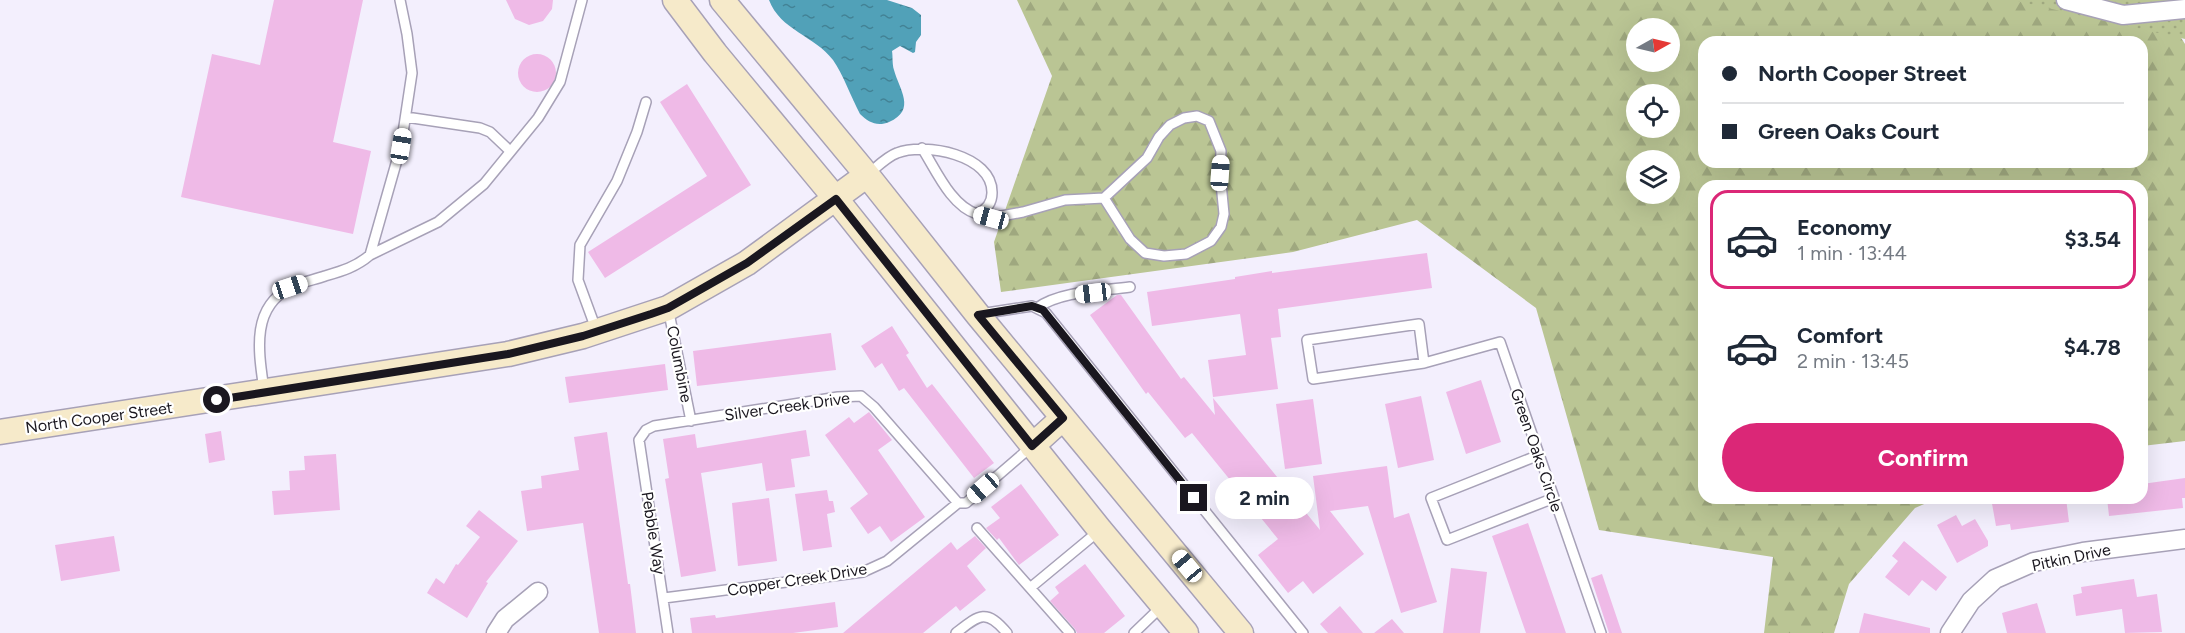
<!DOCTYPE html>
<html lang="en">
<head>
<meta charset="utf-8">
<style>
  :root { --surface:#fff; --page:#f6f6f7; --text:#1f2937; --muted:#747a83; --line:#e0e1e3; --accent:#db2777 }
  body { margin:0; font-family:Figtree,sans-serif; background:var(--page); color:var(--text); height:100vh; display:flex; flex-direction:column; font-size:22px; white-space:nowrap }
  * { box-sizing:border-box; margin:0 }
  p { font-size:20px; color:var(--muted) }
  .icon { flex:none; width:33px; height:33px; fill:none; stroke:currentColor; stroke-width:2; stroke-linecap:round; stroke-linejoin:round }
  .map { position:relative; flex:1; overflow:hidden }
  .details { position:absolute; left:1698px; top:180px; width:450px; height:324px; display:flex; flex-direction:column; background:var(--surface); border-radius:18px; box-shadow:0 6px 24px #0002 }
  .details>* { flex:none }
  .banner { position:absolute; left:1698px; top:36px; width:450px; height:132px; border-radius:18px; box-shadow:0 6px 24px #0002; display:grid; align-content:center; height:132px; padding:0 24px; background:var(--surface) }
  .needle { width:39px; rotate:82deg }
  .fabs { position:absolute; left:1626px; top:18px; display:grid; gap:12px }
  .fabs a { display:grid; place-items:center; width:54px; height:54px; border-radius:50%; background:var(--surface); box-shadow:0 6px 24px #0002; font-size:30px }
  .end { position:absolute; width:27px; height:27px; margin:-14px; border:8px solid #1a171f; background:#fff; box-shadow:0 0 0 3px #fff }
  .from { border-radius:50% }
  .bubble { position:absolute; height:42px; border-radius:21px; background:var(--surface); box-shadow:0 6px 24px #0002; font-size:20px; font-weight:700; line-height:42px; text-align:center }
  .car { position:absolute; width:18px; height:36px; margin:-18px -9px; border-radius:8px; box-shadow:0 0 4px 2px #0007; background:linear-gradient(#fff 24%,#345 0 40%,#fff 0 76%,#345 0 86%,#fff 0) }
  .banner b { display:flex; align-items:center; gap:21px; height:57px; font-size:22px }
  .banner b+b { border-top:2px solid var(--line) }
  .banner i { width:15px; height:15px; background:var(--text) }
  ul { padding:10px 0 0; list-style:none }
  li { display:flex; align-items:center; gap:18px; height:99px; margin:0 12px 9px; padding:0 12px; border:3px solid transparent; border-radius:18px }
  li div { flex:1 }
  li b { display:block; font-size:22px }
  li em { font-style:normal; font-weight:700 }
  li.on { border-color:var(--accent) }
  li>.icon { width:54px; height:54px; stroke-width:1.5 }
  .action { display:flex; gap:12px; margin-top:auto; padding:12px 24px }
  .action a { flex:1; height:69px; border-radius:36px; background:var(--accent); color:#fff; font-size:24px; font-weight:700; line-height:69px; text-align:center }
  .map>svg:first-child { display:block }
  .forest { fill:url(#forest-firs); fill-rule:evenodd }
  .park { fill:url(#park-dots) }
  .water { fill:url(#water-ripples) }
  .building { fill:#efbae7 }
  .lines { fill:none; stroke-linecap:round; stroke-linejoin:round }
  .service-casing { stroke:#a7a1b7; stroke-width:12 }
  .minor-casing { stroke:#a7a1b7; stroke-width:21 }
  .secondary-casing { stroke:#a7a1b7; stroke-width:27 }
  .service { stroke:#fff; stroke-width:9 }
  .minor { stroke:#fff; stroke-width:18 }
  .secondary { stroke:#f6eaca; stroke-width:24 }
  .route { stroke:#1a171f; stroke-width:8 }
  .labels { text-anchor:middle; stroke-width:4.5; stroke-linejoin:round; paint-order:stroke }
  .street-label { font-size:16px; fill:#1a171f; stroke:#fff }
</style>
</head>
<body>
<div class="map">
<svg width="2185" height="633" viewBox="0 0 2185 633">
  <defs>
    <pattern id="forest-firs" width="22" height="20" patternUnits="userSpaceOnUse" patternTransform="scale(1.5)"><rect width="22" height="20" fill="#bac594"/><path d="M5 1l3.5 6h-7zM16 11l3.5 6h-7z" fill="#9fa87f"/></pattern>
    <pattern id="park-dots" width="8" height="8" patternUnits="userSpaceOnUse" patternTransform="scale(1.5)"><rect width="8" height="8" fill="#bac594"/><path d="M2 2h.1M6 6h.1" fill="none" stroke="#9fa87f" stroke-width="1.8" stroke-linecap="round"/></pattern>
    <pattern id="water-ripples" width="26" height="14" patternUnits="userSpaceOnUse" patternTransform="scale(1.5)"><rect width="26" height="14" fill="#51a1b8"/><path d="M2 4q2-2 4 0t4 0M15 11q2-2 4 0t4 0" fill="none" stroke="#428295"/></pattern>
  </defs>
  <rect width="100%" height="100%" fill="#f3effd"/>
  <!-- forest -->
  <path class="forest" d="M1017 0H2036L2169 19 2185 44V441L2142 446V186H1704V498H1938L1915 508 1849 584 1834 633H1764L1773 557 1599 530 1536 308 1417 220 1293 252 1001 292 994 242 1052 76ZM1636 28H1670V62H1636ZM1704 42H2142V162H1704ZM1636 94H1670V128H1636ZM1636 160H1670V194H1636Z"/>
  <!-- park -->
  <path class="park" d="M2012 0H2185V39Z"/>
  <!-- water -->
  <path class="water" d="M769 0H887L912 8 921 15V35L916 42 915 52 913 53 900 46 892 51C893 57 892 64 894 70 899 89 917 110 889 122 877 127 868 122 860 114 851 97 843 74 833 60 815 36 780 30 769 0Z"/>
  <!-- building -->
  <path class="building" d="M274 0H363L333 142 371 151 353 234 181 197 212 54 260 65Z
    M506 0H553L552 9 543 21 529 25 515 19Z
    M518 73a19 19 0 1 1 38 0a19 19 0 1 1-38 0Z
    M687 84 751 185 605 278 588 252 707 176 660 102Z
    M1427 253 1432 288 1278 309 1281 337 1271 338 1278 389 1213 397 1208 360 1246 355 1240 314 1152 326 1147 292 1235 279V277L1272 271V273Z
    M1117 295H1121L1181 379 1184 377 1215 415 1213 398 1320 530 1313 476 1387 466 1394 518 1409 513 1437 602 1401 613 1368 506 1330 511 1364 554 1313 594 1303 581 1288 593 1258 555 1278 539 1192 433 1185 438 1148 392 1146 394 1090 315Z
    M892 326 909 353 906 355 927 388 932 384 994 463 974 478 904 388 899 391 882 363 875 368 861 346Z
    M831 333 836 370 697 386 693 351Z
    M665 364 668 390 569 403 565 377Z
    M1481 380 1501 442 1466 454 1446 392Z
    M1421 396 1434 460 1398 468 1385 404Z
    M1313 399 1322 464 1285 469 1276 404Z
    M869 412 892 440 878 450 925 517 891 542 880 526 868 534 850 508 868 494 825 435 849 417 854 423Z
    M806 430 810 456 791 459 795 487 766 491 762 463 701 473 716 571 681 577 665 479 669 478 663 439 695 434 697 448Z
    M221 431 225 460 209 463 205 434Z
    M607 432 628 584H630L636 633H599L583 523 527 531 521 491 542 488 541 476 579 470 574 437Z
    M336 454 340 510 274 515 272 491 290 490 289 471 305 470 304 456Z
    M2185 478V498H2182L2183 508 2109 516 2107 498H2142V484Z
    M1021 484 1059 535 1019 565 999 538 997 540 986 528 1000 518 991 507Z
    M827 490 829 501H833L835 512 827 514 832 547 803 551 795 494Z
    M769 498 777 561 738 566 732 503Z
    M1991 498H2066L2069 522 2011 530 2010 524 1996 526Z
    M479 510 518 541 486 582 488 583 467 618 427 593 436 578 444 584 456 564 458 565 480 537 466 526Z
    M1956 515 1962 526 1975 519 1988 541V546L1957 563 1937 525Z
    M1528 523 1566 633H1526L1492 536Z
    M114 536 120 571 61 581 55 545Z
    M975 536 986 548 967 566 986 590 960 611 956 606 923 633H843L951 542 957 550Z
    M1904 541 1947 577 1936 591 1922 580 1909 596 1885 577 1898 561 1892 556Z
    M1085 564 1125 616 1104 633H1077L1075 629 1050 601 1059 593 1055 587Z
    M1451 568 1487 572 1480 633H1443Z
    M1602 574 1622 633H1609L1591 578Z
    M2134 579 2137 597 2157 594 2162 632 2125 633 2122 609 2076 616 2073 595 2082 593 2081 587Z
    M835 602 838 627 793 633H692L690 618 715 615 716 618Z
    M2037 603 2046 633H2007L2002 613Z
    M1340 606 1363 633H1328L1320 624Z
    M1864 613 1930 628V633H1859Z
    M1392 619 1404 633H1374Z"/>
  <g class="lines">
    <defs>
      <path id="service" d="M406 117 480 128 490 132 510 151
        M867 175C876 168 886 157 897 153 925 142 993 155 992 193 992 204 986 210 977 214 951 206 936 170 922 148
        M977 214 991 218 1023 212 1065 200 1104 198 1147 158 1159 137 1170 125 1184 118 1197 116 1209 121 1221 151 1220 173 1224 214 1221 227 1211 241 1186 254 1164 256 1145 253 1130 239 1104 198
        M370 255 438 222 484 184 538 118 560 82 582 0
        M668 308 691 421
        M1037 308C1060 291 1102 291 1130 287
        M980 314 1032 306 1046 313 1303 633
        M596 329 578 280 580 245 617 181 637 132 646 102
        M1424 363 1419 324 1307 340 1313 379 1424 363 1500 342 1601 633
        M264 390C259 354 250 308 290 288 300 282 314 280 325 276 342 271 356 267 370 255L401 146 412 73 407 34 400 0
        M1539 455 1431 498 1447 540 1554 498
        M977 528 1070 633
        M1030 588 1100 530
        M664 598 863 572 887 561 958 503H966L1032 446
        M668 633 639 440 646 430 654 426 838 397 861 396 874 407 958 503
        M956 633C979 615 986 608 1007 633
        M1134 633 1161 607"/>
      <path id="minor" d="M2066 0 2123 15 2185 9
        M496 633 505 619 538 592
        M1950 633 1971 601 1995 579 2034 562 2083 552 2185 539"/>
      <path id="secondary" d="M675 0 715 53 836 199 1100 530 1186 633
        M722 0 867 175 978 315 1241 633
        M0 432 508 354 583 336 668 308 747 263 867 175
        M1032 446 1063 418"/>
    </defs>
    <!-- service casing -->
    <use href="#service" class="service-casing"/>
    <!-- minor casing -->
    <use href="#minor" class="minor-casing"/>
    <!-- secondary casing -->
    <use href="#secondary" class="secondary-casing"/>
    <!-- service -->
    <use href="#service" class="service"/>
    <!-- minor -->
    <use href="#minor" class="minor"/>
    <!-- secondary -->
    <use href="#secondary" class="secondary"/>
  </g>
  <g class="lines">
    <!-- route -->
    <path class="route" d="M217 400 508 354 583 336 651 314 668 308 747 263 836 199 1032 446 1063 418 978 315 1032 306 1043 310 1194 498"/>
  </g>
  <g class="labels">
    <!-- street labels -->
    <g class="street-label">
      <text transform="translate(680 364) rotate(79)" y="6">Columbine</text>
      <text transform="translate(787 406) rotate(-8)" y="6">Silver Creek Drive</text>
      <text transform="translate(99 417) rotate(-8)" y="6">North Cooper Street</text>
      <text transform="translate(1537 450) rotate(71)" y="6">Green Oaks Circle</text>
      <text transform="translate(654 533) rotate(81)" y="6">Pebble Way</text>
      <text transform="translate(2071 557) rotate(-12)" y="6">Pitkin Drive</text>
      <text transform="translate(797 579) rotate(-9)" y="6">Copper Creek Drive</text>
    </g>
  </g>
</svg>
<div class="fabs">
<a><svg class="needle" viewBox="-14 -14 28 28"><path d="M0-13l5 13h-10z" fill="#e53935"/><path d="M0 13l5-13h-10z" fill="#747a83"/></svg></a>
<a><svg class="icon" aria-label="locate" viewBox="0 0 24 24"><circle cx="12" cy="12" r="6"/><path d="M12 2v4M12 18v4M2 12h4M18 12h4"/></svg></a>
<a><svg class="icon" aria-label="layers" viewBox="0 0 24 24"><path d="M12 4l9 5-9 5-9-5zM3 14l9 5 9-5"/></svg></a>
</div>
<i class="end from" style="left:217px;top:400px"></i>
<i class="end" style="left:1194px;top:498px"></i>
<div class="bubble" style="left:1215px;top:477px;width:99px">2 min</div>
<i class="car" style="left:401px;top:146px;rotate:9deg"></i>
<i class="car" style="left:1220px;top:173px;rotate:4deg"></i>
<i class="car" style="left:991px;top:218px;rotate:285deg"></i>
<i class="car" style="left:290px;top:287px;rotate:72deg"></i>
<i class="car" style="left:1093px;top:293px;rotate:263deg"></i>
<i class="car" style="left:983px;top:488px;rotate:229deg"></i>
<i class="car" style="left:1187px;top:566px;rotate:320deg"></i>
<div class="banner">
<b><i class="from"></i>North Cooper Street</b>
<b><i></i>Green Oaks Court</b>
</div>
<section class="details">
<ul>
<li class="on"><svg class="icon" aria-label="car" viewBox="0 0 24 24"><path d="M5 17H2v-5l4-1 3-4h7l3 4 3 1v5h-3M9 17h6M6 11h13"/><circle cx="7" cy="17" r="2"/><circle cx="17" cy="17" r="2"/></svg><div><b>Economy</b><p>1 min · 13:44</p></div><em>$3.54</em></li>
<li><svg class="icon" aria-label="car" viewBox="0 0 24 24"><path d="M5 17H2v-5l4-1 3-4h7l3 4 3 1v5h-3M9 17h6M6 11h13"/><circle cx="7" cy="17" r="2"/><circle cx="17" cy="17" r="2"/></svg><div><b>Comfort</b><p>2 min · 13:45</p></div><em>$4.78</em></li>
</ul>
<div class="action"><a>Confirm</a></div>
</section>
</div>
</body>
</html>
